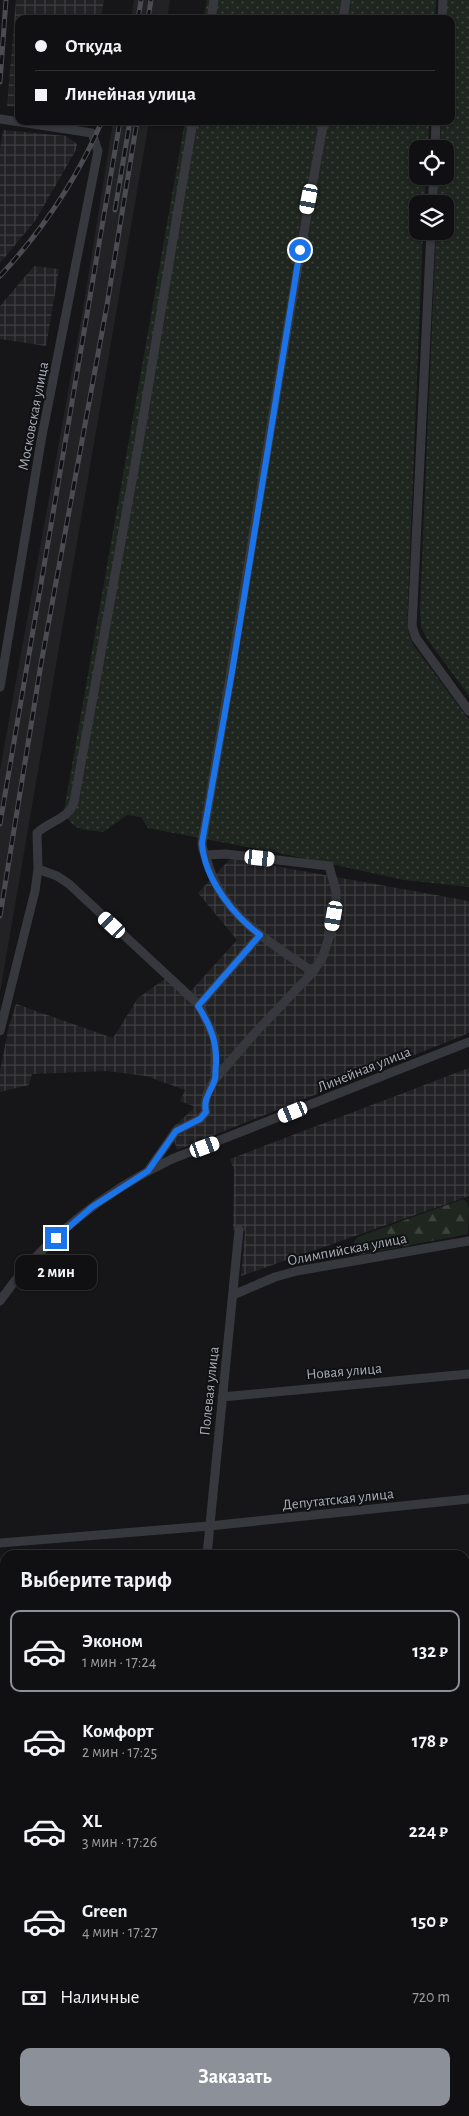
<!DOCTYPE html>
<html lang="ru">
<head>
<meta charset="utf-8">
<style>
  :root { --surface:#101012; --page:#19191b; --text:#f1f3f6; --muted:#9c9d9f; --line:#303032; --accent:#8c9099 }
  body { margin:0; font-family:"Alegreya Sans",sans-serif; background:var(--page); color:var(--text); height:100vh; display:flex; flex-direction:column; font-size:19px; white-space:nowrap }
  * { box-sizing:border-box; margin:0 }
  p { font-size:16px; color:var(--muted) }
  .icon { flex:none; width:28px; height:28px; fill:none; stroke:currentColor; stroke-width:2; stroke-linecap:round; stroke-linejoin:round }
  .map { position:relative; flex:1; overflow:hidden }
  .details { position:absolute; left:0px; top:1550px; width:470px; height:566px; display:flex; flex-direction:column; background:var(--surface); border-radius:15px 15px 0 0; box-shadow:0 1px 4px #0004,0 0 0 1px var(--line) }
  .details>* { flex:none }
  .banner { position:absolute; left:15px; top:15px; width:440px; height:110px; border-radius:10px; box-shadow:0 1px 4px #0004,0 0 0 1px var(--line); display:grid; align-content:center; height:110px; padding:0 20px; background:var(--surface) }
  .tools { position:absolute; left:409px; top:140px; display:grid; gap:10px }
  .tools a { display:grid; place-items:center; width:45px; height:45px; border-radius:10px; background:var(--surface); box-shadow:0 1px 4px #0004,0 0 0 1px var(--line); font-size:25px }
  .end { position:absolute; width:22px; height:22px; margin:-11px; border:6px solid #1a73e8; background:#fff; box-shadow:0 0 0 2px #fff }
  .from { border-radius:50% }
  .bubble { position:absolute; height:35px; border-radius:10px; background:var(--surface); box-shadow:0 1px 4px #0004,0 0 0 1px var(--line); font-size:16px; font-weight:600; line-height:35px; text-align:center }
  .car { position:absolute; width:15px; height:30px; margin:-15px -8px; border-radius:6px; box-shadow:0 0 4px 1px #0007; background:linear-gradient(#fff 24%,#345 0 40%,#fff 0 76%,#345 0 86%,#fff 0) }
  .banner b { display:flex; align-items:center; gap:18px; height:48px; font-size:19px }
  .banner b+b { border-top:1px solid var(--line) }
  .banner i { width:12px; height:12px; background:var(--text) }
  ul { padding:0; list-style:none }
  li { display:flex; align-items:center; gap:15px; height:82px; margin:0 10px 8px; padding:0 10px; border:2px solid transparent; border-radius:10px }
  li div { flex:1 }
  li b { display:block; font-size:19px }
  li em { font-style:normal; font-weight:600 }
  li.on { border-color:var(--accent) }
  li>.icon { width:45px; height:45px; stroke-width:1.5 }
  h2 { padding:0 20px; font-size:22px; line-height:60px }
  .pay { display:flex; align-items:center; gap:12px; height:55px; padding:0 20px; font-size:19px }
  .pay p { margin-inline-start:auto }
  .button { display:flex; gap:10px; margin-top:auto; padding:10px 20px }
  .button a { flex:1; height:58px; border-radius:10px; background:var(--accent); color:#fff; font-size:20px; font-weight:600; line-height:58px; text-align:center }
  .map>svg:first-child { display:block }
  .built { fill:#222225 }
  .industrial { fill:url(#industrial-grid) }
  .grass { fill:url(#grass-dots) }
  .forest { fill:url(#forest-firs) }
  .pitch { fill:#1e261f }
  .lines { fill:none; stroke-linecap:round; stroke-linejoin:round }
  .street { stroke:#37383d; stroke-width:9 }
  .secondary { stroke:#45474d; stroke-width:12 }
  .rail-casing { stroke:#4a4c52; stroke-width:5 }
  .rail { stroke:#111113; stroke-width:3; stroke-dasharray:9; stroke-linecap:butt }
  .route { stroke:#1a73e8; stroke-width:6 }
  .labels { text-anchor:middle; stroke-width:4; stroke-linejoin:round; paint-order:stroke }
  .street-label { font-size:15px; fill:#a8adb8; stroke:#111113 }
</style>
</head>
<body>
<div class="map">
<svg width="469" height="2116" viewBox="0 0 469 2116">
  <defs>
    <pattern id="industrial-grid" width="8" height="8" patternUnits="userSpaceOnUse" patternTransform="scale(1.25)"><rect width="8" height="8" fill="#222225"/><path d="M0 4h8M4 0v8" fill="none" stroke="#3f3f43"/></pattern>
    <pattern id="grass-dots" width="8" height="8" patternUnits="userSpaceOnUse" patternTransform="scale(1.25)"><rect width="8" height="8" fill="#1e261f"/><path d="M2 2h.1M6 6h.1" fill="none" stroke="#3c433d" stroke-width="1.8" stroke-linecap="round"/></pattern>
    <pattern id="forest-firs" width="22" height="20" patternUnits="userSpaceOnUse" patternTransform="scale(1.25)"><rect width="22" height="20" fill="#1e261f"/><path d="M5 1l3.5 6h-7zM16 11l3.5 6h-7z" fill="#3c433d"/></pattern>
  </defs>
  <rect width="100%" height="100%" fill="#161618"/>
  <!-- built -->
  <path class="built" d="M134 0H170L167 19H131Z
    M113 121H149L0 993V770L83 309Z"/>
  <!-- industrial -->
  <path class="industrial" d="M16 0H104L101 19H19V107L7 106Z
    M3 130 66 136 77 144 76 150 35 221 0 263V149Z
    M34 266 59 269 46 346 0 339V306Z
    M231 858 469 901V1033L177 1150 171 1129 193 1109V1106L180 1101 185 1090 146 1076 107 1071 32 1074 29 1085 0 1092V1071L9 1026 16 1004 113 1038 138 998 169 976 189 993 237 940 198 893Z
    M469 1068V1196L241 1276 245 1231 233 1230 234 1170 230 1159Z"/>
  <!-- grass -->
  <path class="grass" d="M207 0H436L435 19H203Z
    M447 0H469V696L427 639 421 627 420 608 436 231H445V204H437L438 176H445V149H440L441 121H451V19H446Z
    M185 121H429L428 149H418V176H426L425 204H418V231H423L407 627 412 643 469 720V887L404 880 284 854 148 828 141 817 127 815 103 832C82 829 73 832 64 811Z"/>
  <!-- forest -->
  <path class="forest" d="M463 1199 467 1202 469 1209 468 1234 358 1255 354 1253V1242L358 1237Z
    M469 1629V1760H465V1630Z"/>
  <!-- pitch -->
  <path class="pitch" d="M469 1775V1849H465V1776Z"/>
  <g class="lines">
    <!-- street -->
    <path class="street" d="M211 19 214 0
      M343 19 346 0
      M442 19 443 0
      M0 119 92 133 98 151 41 441 0 687
      M435 149 436 121
      M432 204 434 176
      M431 231 412 626 416 638 469 711
      M38 869 57 876 69 884 199 1005 215 1039V1079
      M313 972C269 941 223 917 207 861 205 854 202 850 202 843 244 603 279 361 324 121
      M199 1005 260 935
      M0 1031 35 891 38 869 37 833C48 822 70 818 74 802L139 442 193 121
      M148 1171 176 1131 200 1119 206 1112 205 1105 207 1094 215 1079 252 1036 313 972 323 956 332 928 336 904V891L329 866 226 854 205 855
      M233 1295 275 1277 297 1271 469 1241
      M0 1301C42 1240 105 1191 172 1159L469 1042
      M222 1397 469 1374
      M0 1543 209 1526 469 1499
      M207 1555 239 1230
      M465 1620 469 1619
      M0 1794H5
      M465 2085H469
      M162 2116 163 2111
      M283 2116V2111"/>
    <!-- secondary -->
    <path class="secondary" d="M465 1917 469 1916
      M0 1967H5"/>
    <defs>
      <path id="rail" d="M138 19 141 0
        M148 19 151 0
        M0 82 6 0
        M115 210 130 121
        M0 276C42 231 77 179 102 121
        M0 824 120 121
        M0 916 41 664 107 305 137 121"/>
    </defs>
    <!-- rail casing -->
    <use href="#rail" class="rail-casing"/>
    <!-- rail -->
    <use href="#rail" class="rail"/>
  </g>
  <g class="lines">
    <!-- route -->
    <path class="route" d="M56 1238 92 1207 148 1171 176 1131 200 1119 206 1112C203 1098 211 1092 215 1079 216 1075 215 1069 216 1064 217 1041 210 1025 198 1006L260 935C233 915 204 878 202 843L232 672 300 250"/>
  </g>
  <g class="labels">
    <!-- street labels -->
    <g class="street-label">
      <text transform="translate(33 416) rotate(-79)" y="5">Московская улица</text>
      <text transform="translate(364 1069) rotate(-22)" y="5">Линейная улица</text>
      <text transform="translate(347 1249) rotate(-11)" y="5">Олимпийская улица</text>
      <text transform="translate(344 1371) rotate(-5)" y="5">Новая улица</text>
      <text transform="translate(209 1391) rotate(-84)" y="5">Полевая улица</text>
      <text transform="translate(338 1499) rotate(-6)" y="5">Депутатская улица</text>
    </g>
  </g>
</svg>
<div class="tools">
<a><svg class="icon" aria-label="locate" viewBox="0 0 24 24"><circle cx="12" cy="12" r="6"/><path d="M12 2v4M12 18v4M2 12h4M18 12h4"/></svg></a>
<a><svg class="icon" aria-label="layers" viewBox="0 0 24 24"><path d="M12 4l9 5-9 5-9-5zM3 14l9 5 9-5"/></svg></a>
</div>
<i class="end from" style="left:300px;top:250px"></i>
<i class="end" style="left:56px;top:1238px"></i>
<div class="bubble" style="left:15px;top:1255px;width:82px">2 мин</div>
<i class="car" style="left:309px;top:199px;rotate:191deg"></i>
<i class="car" style="left:260px;top:858px;rotate:96deg"></i>
<i class="car" style="left:334px;top:916px;rotate:190deg"></i>
<i class="car" style="left:112px;top:925px;rotate:313deg"></i>
<i class="car" style="left:293px;top:1112px;rotate:248deg"></i>
<i class="car" style="left:205px;top:1147px;rotate:70deg"></i>
<div class="banner">
<b><i class="from"></i>Откуда</b>
<b><i></i>Линейная улица</b>
</div>
<section class="details">
<h2>Выберите тариф</h2>
<ul>
<li class="on"><svg class="icon" aria-label="car" viewBox="0 0 24 24"><path d="M5 17H2v-5l4-1 3-4h7l3 4 3 1v5h-3M9 17h6M6 11h13"/><circle cx="7" cy="17" r="2"/><circle cx="17" cy="17" r="2"/></svg><div><b>Эконом</b><p>1 мин · 17:24</p></div><em>132 ₽</em></li>
<li><svg class="icon" aria-label="car" viewBox="0 0 24 24"><path d="M5 17H2v-5l4-1 3-4h7l3 4 3 1v5h-3M9 17h6M6 11h13"/><circle cx="7" cy="17" r="2"/><circle cx="17" cy="17" r="2"/></svg><div><b>Комфорт</b><p>2 мин · 17:25</p></div><em>178 ₽</em></li>
<li><svg class="icon" aria-label="car" viewBox="0 0 24 24"><path d="M5 17H2v-5l4-1 3-4h7l3 4 3 1v5h-3M9 17h6M6 11h13"/><circle cx="7" cy="17" r="2"/><circle cx="17" cy="17" r="2"/></svg><div><b>XL</b><p>3 мин · 17:26</p></div><em>224 ₽</em></li>
<li><svg class="icon" aria-label="car" viewBox="0 0 24 24"><path d="M5 17H2v-5l4-1 3-4h7l3 4 3 1v5h-3M9 17h6M6 11h13"/><circle cx="7" cy="17" r="2"/><circle cx="17" cy="17" r="2"/></svg><div><b>Green</b><p>4 мин · 17:27</p></div><em>150 ₽</em></li>
</ul>
<div class="pay"><svg class="icon" aria-label="cash" viewBox="0 0 24 24"><path d="M3 7h18v10H3z"/><circle cx="12" cy="12" r="2"/></svg>Наличные<p>720 m</p></div>
<div class="button"><a>Заказать</a></div>
</section>
</div>
</body>
</html>
